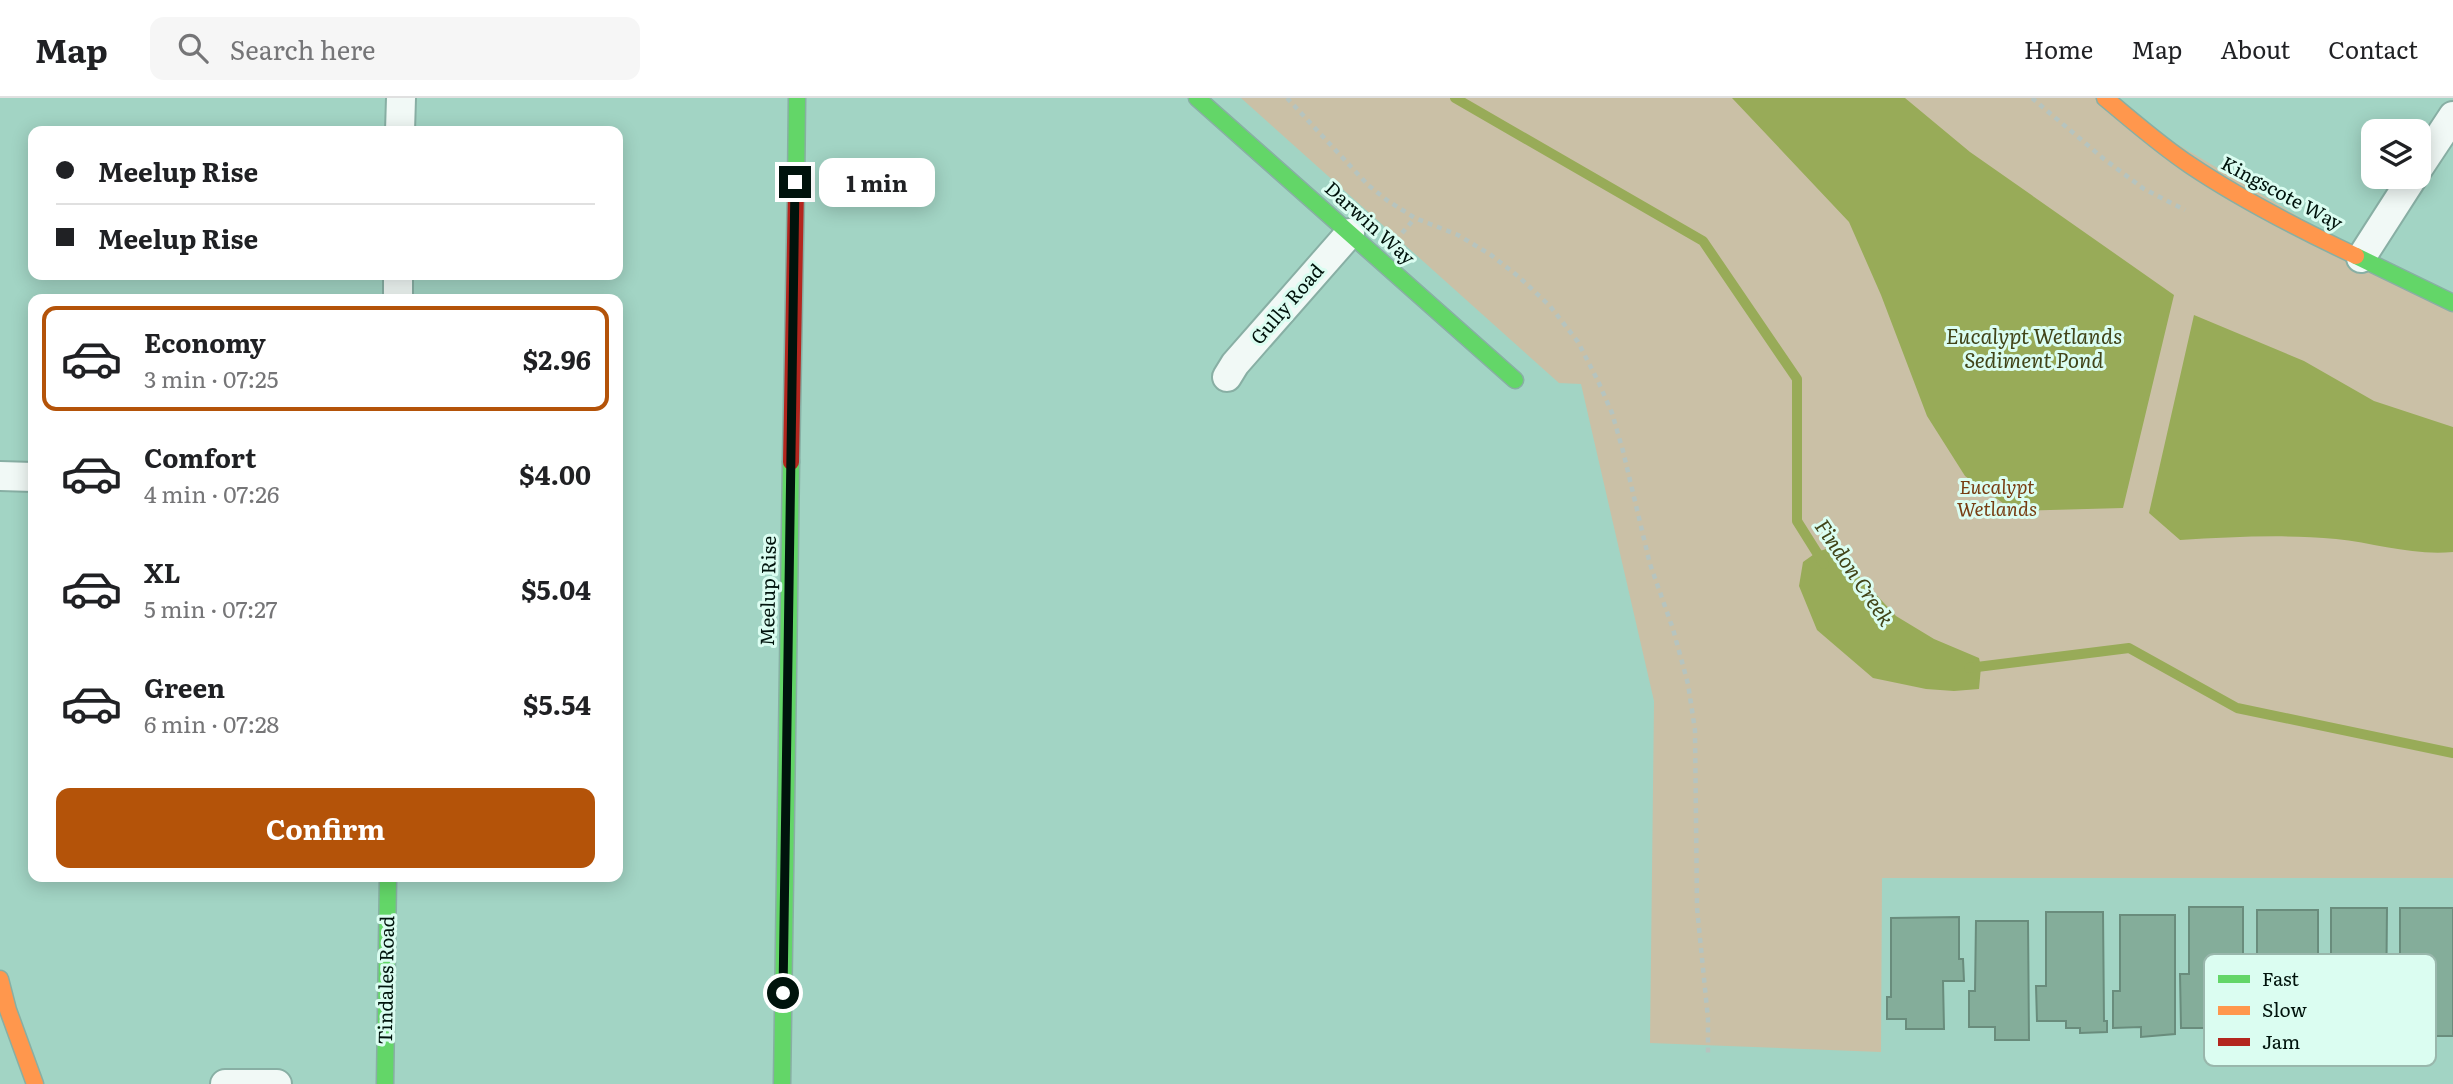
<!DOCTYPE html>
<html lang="en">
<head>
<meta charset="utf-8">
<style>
  :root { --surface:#fff; --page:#f6f6f6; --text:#202124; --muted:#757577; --line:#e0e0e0; --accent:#b45309 }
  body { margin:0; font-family:Literata,serif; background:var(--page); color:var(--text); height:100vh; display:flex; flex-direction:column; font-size:26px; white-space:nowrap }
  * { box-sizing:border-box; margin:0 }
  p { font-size:23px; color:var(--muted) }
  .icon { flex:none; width:38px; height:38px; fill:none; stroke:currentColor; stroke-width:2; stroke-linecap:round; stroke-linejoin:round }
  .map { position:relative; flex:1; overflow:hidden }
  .drawer { position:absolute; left:28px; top:196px; width:595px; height:588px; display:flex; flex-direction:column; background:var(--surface); border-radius:14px; box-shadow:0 4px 18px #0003 }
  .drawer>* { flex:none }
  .guide { position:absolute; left:28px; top:28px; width:595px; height:154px; border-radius:14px; box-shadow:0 4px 18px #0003; display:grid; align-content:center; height:154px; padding:0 28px; background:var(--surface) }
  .buttons { position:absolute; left:2361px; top:21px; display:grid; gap:14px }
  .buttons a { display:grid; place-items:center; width:70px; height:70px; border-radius:14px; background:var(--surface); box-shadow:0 4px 18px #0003; font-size:35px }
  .end { position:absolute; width:32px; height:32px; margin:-16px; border:9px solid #00130c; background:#fff; box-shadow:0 0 0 4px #fff }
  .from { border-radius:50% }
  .bubble { position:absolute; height:49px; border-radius:14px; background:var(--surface); box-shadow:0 4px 18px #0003; font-size:23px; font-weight:700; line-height:49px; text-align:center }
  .guide b { display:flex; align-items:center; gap:24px; height:66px; font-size:26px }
  .guide b+b { border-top:2px solid var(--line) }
  .guide i { width:18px; height:18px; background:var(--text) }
  ul { padding:12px 0 0; list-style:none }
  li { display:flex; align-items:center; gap:21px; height:105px; margin:0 14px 10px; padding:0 14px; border:4px solid transparent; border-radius:14px }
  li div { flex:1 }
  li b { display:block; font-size:26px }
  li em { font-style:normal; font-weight:700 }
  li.current { border-color:var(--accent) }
  li>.icon { width:63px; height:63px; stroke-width:1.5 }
  .cta { display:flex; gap:14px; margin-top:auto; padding:14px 28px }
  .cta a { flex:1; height:80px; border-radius:14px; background:var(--accent); color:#fff; font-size:28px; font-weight:700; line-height:80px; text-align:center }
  header { display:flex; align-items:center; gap:42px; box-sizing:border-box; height:98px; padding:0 35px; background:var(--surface); border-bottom:2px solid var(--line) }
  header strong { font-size:33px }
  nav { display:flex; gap:38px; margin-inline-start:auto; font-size:24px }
  .search { width:490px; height:63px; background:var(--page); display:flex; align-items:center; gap:18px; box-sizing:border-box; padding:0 24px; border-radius:14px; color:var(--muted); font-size:26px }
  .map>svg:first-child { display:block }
  .green { fill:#cac0a6 }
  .water { fill:#98ab58 }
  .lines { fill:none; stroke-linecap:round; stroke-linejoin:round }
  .stream { stroke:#98ab58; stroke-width:10 }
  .building { fill:#84ad9a; stroke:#698c7c; stroke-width:2 }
  .street-casing { stroke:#88afa4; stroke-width:32 }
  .fast-casing { stroke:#88afa4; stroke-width:19 }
  .slow-casing { stroke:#88afa4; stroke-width:19 }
  .jam-casing { stroke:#88afa4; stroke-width:19 }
  .path { stroke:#b6c4bf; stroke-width:4.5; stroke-dasharray:5 5; stroke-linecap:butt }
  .street { stroke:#f1f9f6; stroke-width:28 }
  .fast { stroke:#63d668; stroke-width:16 }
  .slow { stroke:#ff974d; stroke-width:16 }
  .jam { stroke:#b3261e; stroke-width:16 }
  .route { stroke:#00130c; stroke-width:9 }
  .labels { text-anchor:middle; stroke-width:6; stroke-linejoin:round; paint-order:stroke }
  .street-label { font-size:19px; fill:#00130c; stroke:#dbfdf1 }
  .park-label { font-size:19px; font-style:italic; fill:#773d12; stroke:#dbfdf1 }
  .water-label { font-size:21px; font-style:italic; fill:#414418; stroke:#dbfdf1 }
  .key { fill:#dbfdf1; stroke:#99b7ac; stroke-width:2 }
  .key-label { font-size:19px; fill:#00130c }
</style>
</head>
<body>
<header>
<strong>Map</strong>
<div class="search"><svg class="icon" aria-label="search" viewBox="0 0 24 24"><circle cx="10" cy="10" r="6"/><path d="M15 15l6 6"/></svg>Search here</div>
<nav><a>Home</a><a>Map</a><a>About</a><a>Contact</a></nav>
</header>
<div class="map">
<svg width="2453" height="986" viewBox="0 0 2453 986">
  <rect width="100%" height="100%" fill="#a2d4c4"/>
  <!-- green -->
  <path class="green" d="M1241 0H2100L2453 211V780H1882L1881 954 1650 945 1654 603 1581 286 1559 285Z"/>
  <!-- water -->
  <path class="water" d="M1732 0H1905L1970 54 2174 197 2123 410 2014 413 1965 378 1927 318 1881 197 1849 124Z
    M2194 217 2304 263 2374 303 2453 329V454C2414 458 2375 445 2336 441 2284 436 2232 439 2180 442L2149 415Z
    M1829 450 1858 477 1896 518 1934 541 1979 560 1981 569 1979 591 1954 593 1926 591 1873 580 1817 532 1799 488 1803 464 1817 454Z"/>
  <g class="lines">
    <!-- stream -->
    <path class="stream" d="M1455 0 1703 143 1797 281V423L1824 466
      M1969 570 2129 550 2237 610 2453 655"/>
  </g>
  <!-- building -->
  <path class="building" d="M2189 809H2243V916H2245V936H2207V930H2181L2180 876H2189Z
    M2331 810H2387L2386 916 2389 917V934H2355V927H2324V890H2331Z
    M2400 810H2453V938H2420L2419 929H2392L2393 891H2400Z
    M2257 812H2318V933H2310V937H2277L2276 927H2248L2249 892H2257Z
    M2046 814H2103L2104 923H2107V934L2080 935V930H2066V923H2037L2036 888H2046Z
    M2120 817H2175V936L2141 939V929L2113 930V893H2120Z
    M1959 819V861H1963L1964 883H1943L1944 931H1906V921H1887V899H1891V820Z
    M1976 823H2028L2029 942H1995V929H1969V893H1975Z"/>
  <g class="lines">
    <defs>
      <path id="street" d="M400 33 401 0
        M2418 71 2453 18
        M2361 160 2413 79
        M398 201V177
        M1227 279 1235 266 1350 135
        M0 378 33 379
        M225 986H277"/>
      <path id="fast" d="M1197 0 1515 282
        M796 90 797 0
        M2356 158 2453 205
        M385 986 388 779
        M782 986 791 364"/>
      <path id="slow" d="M2105 0C2133 23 2160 47 2190 67 2242 102 2299 131 2356 158
        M0 881 8 912 35 986"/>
      <path id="jam" d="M791 364 796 90"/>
    </defs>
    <!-- street casing -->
    <use href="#street" class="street-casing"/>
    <!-- fast casing -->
    <use href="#fast" class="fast-casing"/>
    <!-- slow casing -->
    <use href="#slow" class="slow-casing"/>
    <!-- jam casing -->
    <use href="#jam" class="jam-casing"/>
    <!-- path -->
    <path class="path" d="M1287 0 1368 87 1388 103 1415 120 1458 137 1491 157 1519 179 1550 208 1578 244 1598 283 1612 315 1623 353 1650 466 1673 531 1688 586 1695 632 1697 810 1708 921V959
      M2032 0 2104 61 2144 91 2185 112
      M1402 135 1415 120"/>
    <!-- street -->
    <use href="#street" class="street"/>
    <!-- fast -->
    <use href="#fast" class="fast"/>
    <!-- slow -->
    <use href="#slow" class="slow"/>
    <!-- jam -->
    <use href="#jam" class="jam"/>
  </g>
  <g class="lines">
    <!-- route -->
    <path class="route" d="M783 895 795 84"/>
  </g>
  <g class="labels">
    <!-- street labels -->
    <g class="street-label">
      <text transform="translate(2282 95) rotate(28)" y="7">Kingscote Way</text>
      <text transform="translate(1370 125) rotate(42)" y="7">Darwin Way</text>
      <text transform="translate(1287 206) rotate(-49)" y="7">Gully Road</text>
      <text transform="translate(768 493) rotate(-89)" y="7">Meelup Rise</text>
      <text transform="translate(386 882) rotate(-89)" y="7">Tindales Road</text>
    </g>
    <!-- park labels -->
    <g class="park-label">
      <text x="1997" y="396">Eucalypt<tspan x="1997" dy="22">Wetlands</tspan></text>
    </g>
    <!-- water labels -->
    <g class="water-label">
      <text x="2034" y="246">Eucalypt Wetlands<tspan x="2034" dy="24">Sediment Pond</tspan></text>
      <text transform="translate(1854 475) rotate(56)" y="7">Findon Creek</text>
    </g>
  </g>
  <!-- legend -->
  <rect x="2204" y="856" width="232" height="112" rx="10" class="key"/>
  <rect x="2218" y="877" width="32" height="8" fill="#63d668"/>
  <rect x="2218" y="908" width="32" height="9" fill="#ff974d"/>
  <rect x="2218" y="940" width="32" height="8" fill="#b3261e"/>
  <g class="key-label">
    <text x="2262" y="888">Fast</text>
    <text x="2262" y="919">Slow</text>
    <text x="2262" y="951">Jam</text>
  </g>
</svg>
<div class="buttons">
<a><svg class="icon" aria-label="layers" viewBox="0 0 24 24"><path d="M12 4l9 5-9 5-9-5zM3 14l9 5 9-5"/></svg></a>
</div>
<i class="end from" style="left:783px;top:895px"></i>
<i class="end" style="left:795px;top:84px"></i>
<div class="bubble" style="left:819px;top:60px;width:116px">1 min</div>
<div class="guide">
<b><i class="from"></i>Meelup Rise</b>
<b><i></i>Meelup Rise</b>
</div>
<section class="drawer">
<ul>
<li class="current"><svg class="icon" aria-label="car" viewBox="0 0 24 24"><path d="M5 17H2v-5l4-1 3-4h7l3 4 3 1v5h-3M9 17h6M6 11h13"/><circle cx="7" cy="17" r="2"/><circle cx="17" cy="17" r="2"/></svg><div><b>Economy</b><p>3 min · 07:25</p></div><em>$2.96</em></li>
<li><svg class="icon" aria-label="car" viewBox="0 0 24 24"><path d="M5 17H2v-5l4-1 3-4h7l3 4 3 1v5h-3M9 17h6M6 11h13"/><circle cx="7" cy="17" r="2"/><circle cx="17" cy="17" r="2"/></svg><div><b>Comfort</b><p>4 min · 07:26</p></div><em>$4.00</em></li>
<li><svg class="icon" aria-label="car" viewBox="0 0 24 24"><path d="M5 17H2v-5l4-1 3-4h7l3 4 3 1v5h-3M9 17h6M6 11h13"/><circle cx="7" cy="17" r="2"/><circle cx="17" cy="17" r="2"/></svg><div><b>XL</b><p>5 min · 07:27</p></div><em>$5.04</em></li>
<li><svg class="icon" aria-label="car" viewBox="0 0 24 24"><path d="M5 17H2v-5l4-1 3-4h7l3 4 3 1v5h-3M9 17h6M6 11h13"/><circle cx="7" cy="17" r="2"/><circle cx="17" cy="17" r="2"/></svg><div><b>Green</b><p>6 min · 07:28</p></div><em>$5.54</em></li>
</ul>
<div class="cta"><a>Confirm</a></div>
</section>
</div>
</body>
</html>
